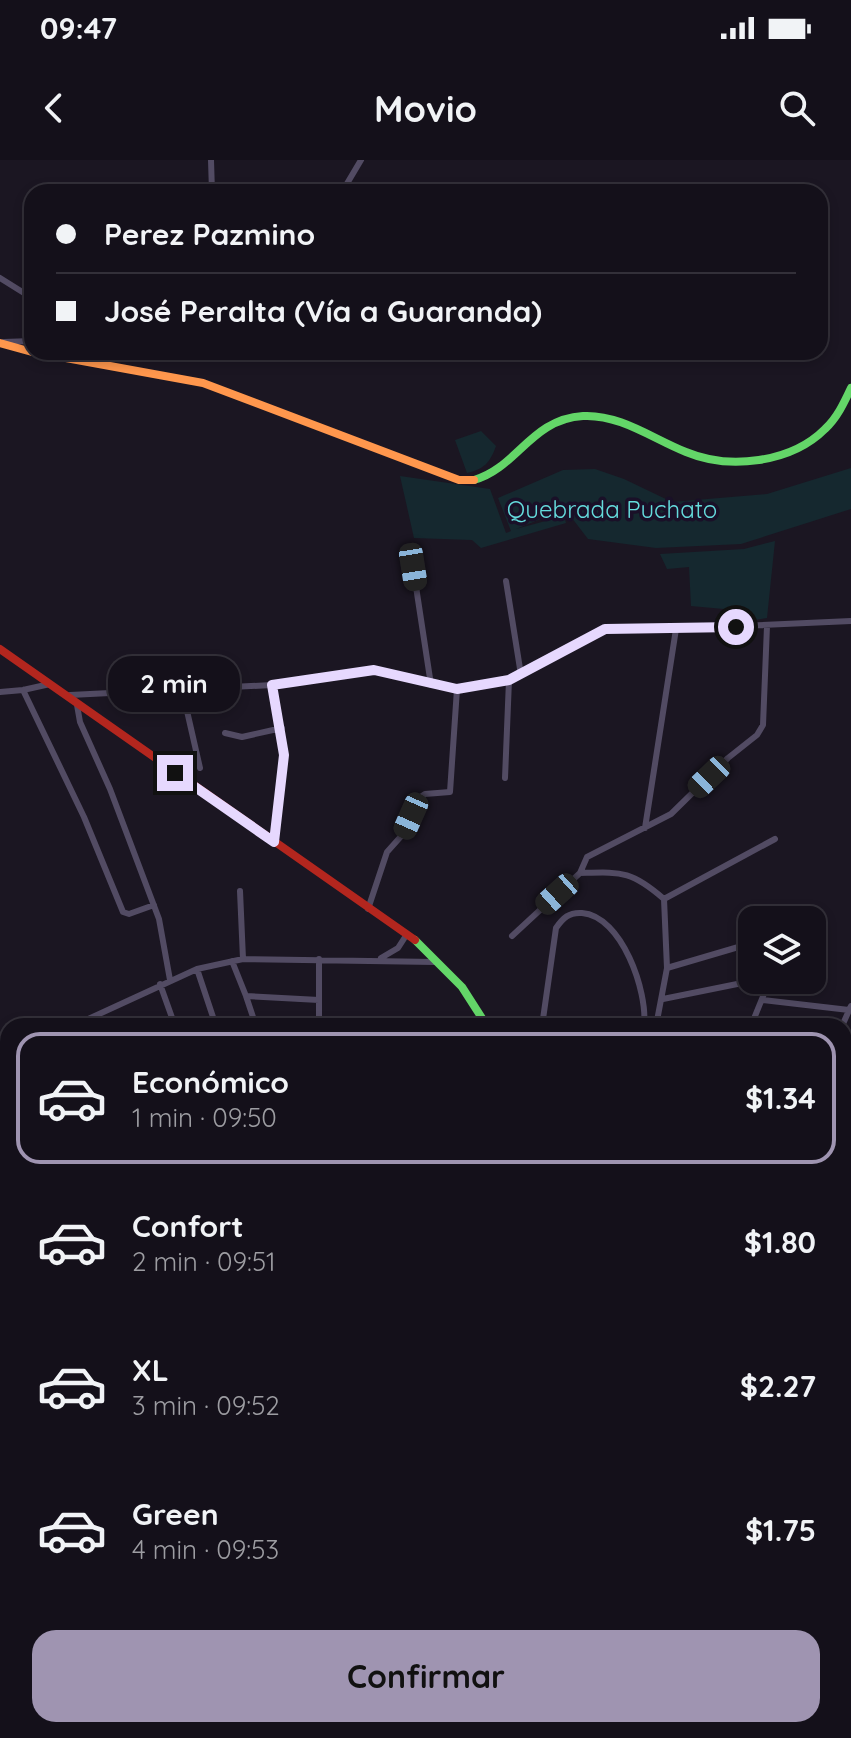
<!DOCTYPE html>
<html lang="es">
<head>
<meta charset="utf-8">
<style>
  :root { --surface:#14101a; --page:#1d1923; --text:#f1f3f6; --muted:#9d9da2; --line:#333039; --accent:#9f94b1 }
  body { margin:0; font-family:Quicksand,sans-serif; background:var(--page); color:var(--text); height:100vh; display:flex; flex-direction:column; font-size:30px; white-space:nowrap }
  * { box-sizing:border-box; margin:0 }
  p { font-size:26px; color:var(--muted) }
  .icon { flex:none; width:44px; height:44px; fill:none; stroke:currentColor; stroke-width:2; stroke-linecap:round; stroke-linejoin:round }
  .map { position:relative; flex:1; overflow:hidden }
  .panel { position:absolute; left:0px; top:858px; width:852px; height:720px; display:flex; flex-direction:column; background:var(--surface); border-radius:24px 24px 0 0; box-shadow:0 4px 12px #0003,0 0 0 2px var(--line) }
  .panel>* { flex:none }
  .hud { position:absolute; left:24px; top:24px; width:804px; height:176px; border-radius:24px; box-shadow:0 4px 12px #0003,0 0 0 2px var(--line); display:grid; align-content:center; height:176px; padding:0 32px; background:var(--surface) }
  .fabs { position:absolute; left:738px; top:746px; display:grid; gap:16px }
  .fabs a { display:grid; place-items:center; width:88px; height:88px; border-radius:16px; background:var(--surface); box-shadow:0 4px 12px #0003,0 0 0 2px var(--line); font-size:40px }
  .end { position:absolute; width:36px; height:36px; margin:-18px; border:10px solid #e6d8fe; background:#111; box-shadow:0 0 0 4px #111 }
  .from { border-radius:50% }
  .bubble { position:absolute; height:56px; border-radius:24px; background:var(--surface); box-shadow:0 4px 12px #0003,0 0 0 2px var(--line); font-size:26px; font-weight:700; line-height:56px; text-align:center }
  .car { position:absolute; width:24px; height:48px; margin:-24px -12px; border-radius:10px; box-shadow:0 0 6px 2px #0007; background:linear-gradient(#222 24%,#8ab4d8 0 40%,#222 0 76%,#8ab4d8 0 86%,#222 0) }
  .hud b { display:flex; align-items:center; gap:28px; height:76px; font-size:30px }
  .hud b+b { border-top:2px solid var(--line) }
  .hud i { width:20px; height:20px; background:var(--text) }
  ul { padding:14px 0 0; list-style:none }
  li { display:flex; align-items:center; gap:24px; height:132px; margin:0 16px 12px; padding:0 16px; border:4px solid transparent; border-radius:24px }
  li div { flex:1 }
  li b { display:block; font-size:30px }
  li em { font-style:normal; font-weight:700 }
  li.active { border-color:var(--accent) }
  li>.icon { width:72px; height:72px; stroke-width:1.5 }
  .primary-button { display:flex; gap:16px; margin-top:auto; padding:16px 32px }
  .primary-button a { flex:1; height:92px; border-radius:24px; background:var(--accent); color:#111; font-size:32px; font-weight:700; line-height:92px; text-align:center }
  .status { display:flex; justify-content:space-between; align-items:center; height:56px; padding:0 40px; background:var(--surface); direction:ltr }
  .status svg { height:22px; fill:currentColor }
  header { display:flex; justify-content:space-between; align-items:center; height:104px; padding:0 32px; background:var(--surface); font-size:36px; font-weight:700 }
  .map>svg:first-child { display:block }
  .green { fill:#15282f }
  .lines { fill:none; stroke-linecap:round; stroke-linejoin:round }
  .street { stroke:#524b63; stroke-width:6 }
  .fast { stroke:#63d668; stroke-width:8 }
  .slow { stroke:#ff974d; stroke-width:8 }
  .jam { stroke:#b3261e; stroke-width:8 }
  .route { stroke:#e6d8fe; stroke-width:10 }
  .labels { text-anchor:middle; stroke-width:7; stroke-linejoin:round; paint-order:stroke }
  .park-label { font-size:24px; fill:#65dcdd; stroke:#1a1028 }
</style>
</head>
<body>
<div class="status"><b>09:47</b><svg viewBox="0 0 49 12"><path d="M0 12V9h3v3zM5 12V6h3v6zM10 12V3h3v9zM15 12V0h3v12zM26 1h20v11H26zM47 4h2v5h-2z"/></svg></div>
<header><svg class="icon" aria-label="back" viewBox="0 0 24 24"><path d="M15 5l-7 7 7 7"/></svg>Movio<svg class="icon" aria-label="search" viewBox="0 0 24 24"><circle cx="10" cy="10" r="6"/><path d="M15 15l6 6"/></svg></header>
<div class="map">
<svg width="851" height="1578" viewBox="0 0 851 1578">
  <rect width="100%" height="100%" fill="#1b1622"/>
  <!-- green -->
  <path class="green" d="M481 271 496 286C490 303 484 309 467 313L455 280Z
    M851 308V349L741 384 656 388 588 379 565 349 516 369 564 356 566 363 481 388 472 380 414 378 400 316 490 329 506 373 511 371 498 338 563 310 595 309 624 319 672 342 767 334Z
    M775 381 767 458 737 463 724 449 691 446 689 407 667 409 660 394 744 389Z"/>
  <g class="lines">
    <!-- street -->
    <path class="street" d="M211 0 212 32
      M342 32 361 0
      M0 118 32 138
      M4 182 32 181
      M413 407 431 525
      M506 421 521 515
      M272 525 284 595 275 680
      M182 529 200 608
      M23 530 84 657 123 752 129 754 154 745
      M0 532 23 530 50 524
      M70 535 272 525 374 510 457 529 509 520 605 469H676L851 461
      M77 545 80 562 110 629 159 759 170 820
      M225 573 242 577 282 568
      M505 618 509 520
      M645 668 676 469
      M240 731 243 799
      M664 739 775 679
      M368 749 387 692 404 673 419 638 425 634 450 632 457 529
      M512 776 580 713
      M381 798 398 788 407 774
      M232 801 246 836 319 840V799
      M667 808 752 783
      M197 809 216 866
      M160 824 175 866
      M246 836 256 866
      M663 839 757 820
      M763 840 849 850
      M73 866 197 809 243 799 435 802
      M319 866V840
      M542 866 556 768C563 758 569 752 582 753 622 756 648 832 644 866
      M656 866 667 808 664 739C631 710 621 712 580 713L587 697 671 654 728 598 757 575 763 565 767 466
      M719 866 753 861 768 824 766 820
      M842 866 851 846
      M0 903 8 898
      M844 937 851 938
      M844 1004 851 1005
      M851 1181V1185
      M844 1197 851 1219
      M0 1204 8 1215
      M0 1296 8 1292
      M0 1469 8 1468
      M0 1564 8 1563"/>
    <!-- fast -->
    <path class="fast" d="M474 320C517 308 531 259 583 256 620 254 653 279 686 292 729 310 791 303 825 269 837 258 844 243 851 228
      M415 780 462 827 487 866
      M844 1176 851 1167
      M844 1544 848 1578
      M587 1578 596 1570"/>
    <!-- slow -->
    <path class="slow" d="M0 183 32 192
      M33 192 203 223 459 320H474"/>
    <!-- jam -->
    <path class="jam" d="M0 489 415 780
      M844 1463 851 1448
      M501 1570 513 1578"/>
  </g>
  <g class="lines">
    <!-- route -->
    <path class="route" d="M175 613 274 682 284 595 272 525 374 510 457 529 509 520 605 469 736 467"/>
  </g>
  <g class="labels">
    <!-- park labels -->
    <g class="park-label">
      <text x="612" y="358">Quebrada Puchato</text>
    </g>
  </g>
</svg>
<div class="fabs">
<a><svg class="icon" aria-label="layers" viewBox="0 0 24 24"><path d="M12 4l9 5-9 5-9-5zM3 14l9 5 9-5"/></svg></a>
</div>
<i class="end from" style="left:736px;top:467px"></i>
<i class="end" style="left:175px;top:613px"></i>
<div class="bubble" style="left:108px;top:496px;width:132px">2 min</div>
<i class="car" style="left:413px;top:407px;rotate:171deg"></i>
<i class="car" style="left:709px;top:617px;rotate:226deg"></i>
<i class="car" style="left:411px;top:656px;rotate:204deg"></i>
<i class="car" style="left:557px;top:734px;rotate:228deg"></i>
<div class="hud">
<b><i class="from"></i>Perez Pazmino</b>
<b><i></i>José Peralta (Vía a Guaranda)</b>
</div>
<section class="panel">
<ul>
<li class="active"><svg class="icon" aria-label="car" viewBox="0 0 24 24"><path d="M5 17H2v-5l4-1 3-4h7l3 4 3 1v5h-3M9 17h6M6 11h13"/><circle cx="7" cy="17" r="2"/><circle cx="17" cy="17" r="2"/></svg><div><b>Económico</b><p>1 min · 09:50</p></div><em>$1.34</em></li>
<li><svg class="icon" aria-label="car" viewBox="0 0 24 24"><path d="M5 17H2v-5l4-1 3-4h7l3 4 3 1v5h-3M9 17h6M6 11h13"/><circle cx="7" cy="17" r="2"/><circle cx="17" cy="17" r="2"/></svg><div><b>Confort</b><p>2 min · 09:51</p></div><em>$1.80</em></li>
<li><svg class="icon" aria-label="car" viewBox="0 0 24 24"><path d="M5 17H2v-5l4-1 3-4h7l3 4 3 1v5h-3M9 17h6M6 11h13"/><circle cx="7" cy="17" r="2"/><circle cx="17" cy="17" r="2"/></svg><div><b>XL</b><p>3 min · 09:52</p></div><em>$2.27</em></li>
<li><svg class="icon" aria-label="car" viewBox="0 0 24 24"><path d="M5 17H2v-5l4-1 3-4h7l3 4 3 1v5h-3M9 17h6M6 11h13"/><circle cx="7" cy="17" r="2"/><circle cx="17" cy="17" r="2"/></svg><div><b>Green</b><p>4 min · 09:53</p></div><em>$1.75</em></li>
</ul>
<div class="primary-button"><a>Confirmar</a></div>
</section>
</div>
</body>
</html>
